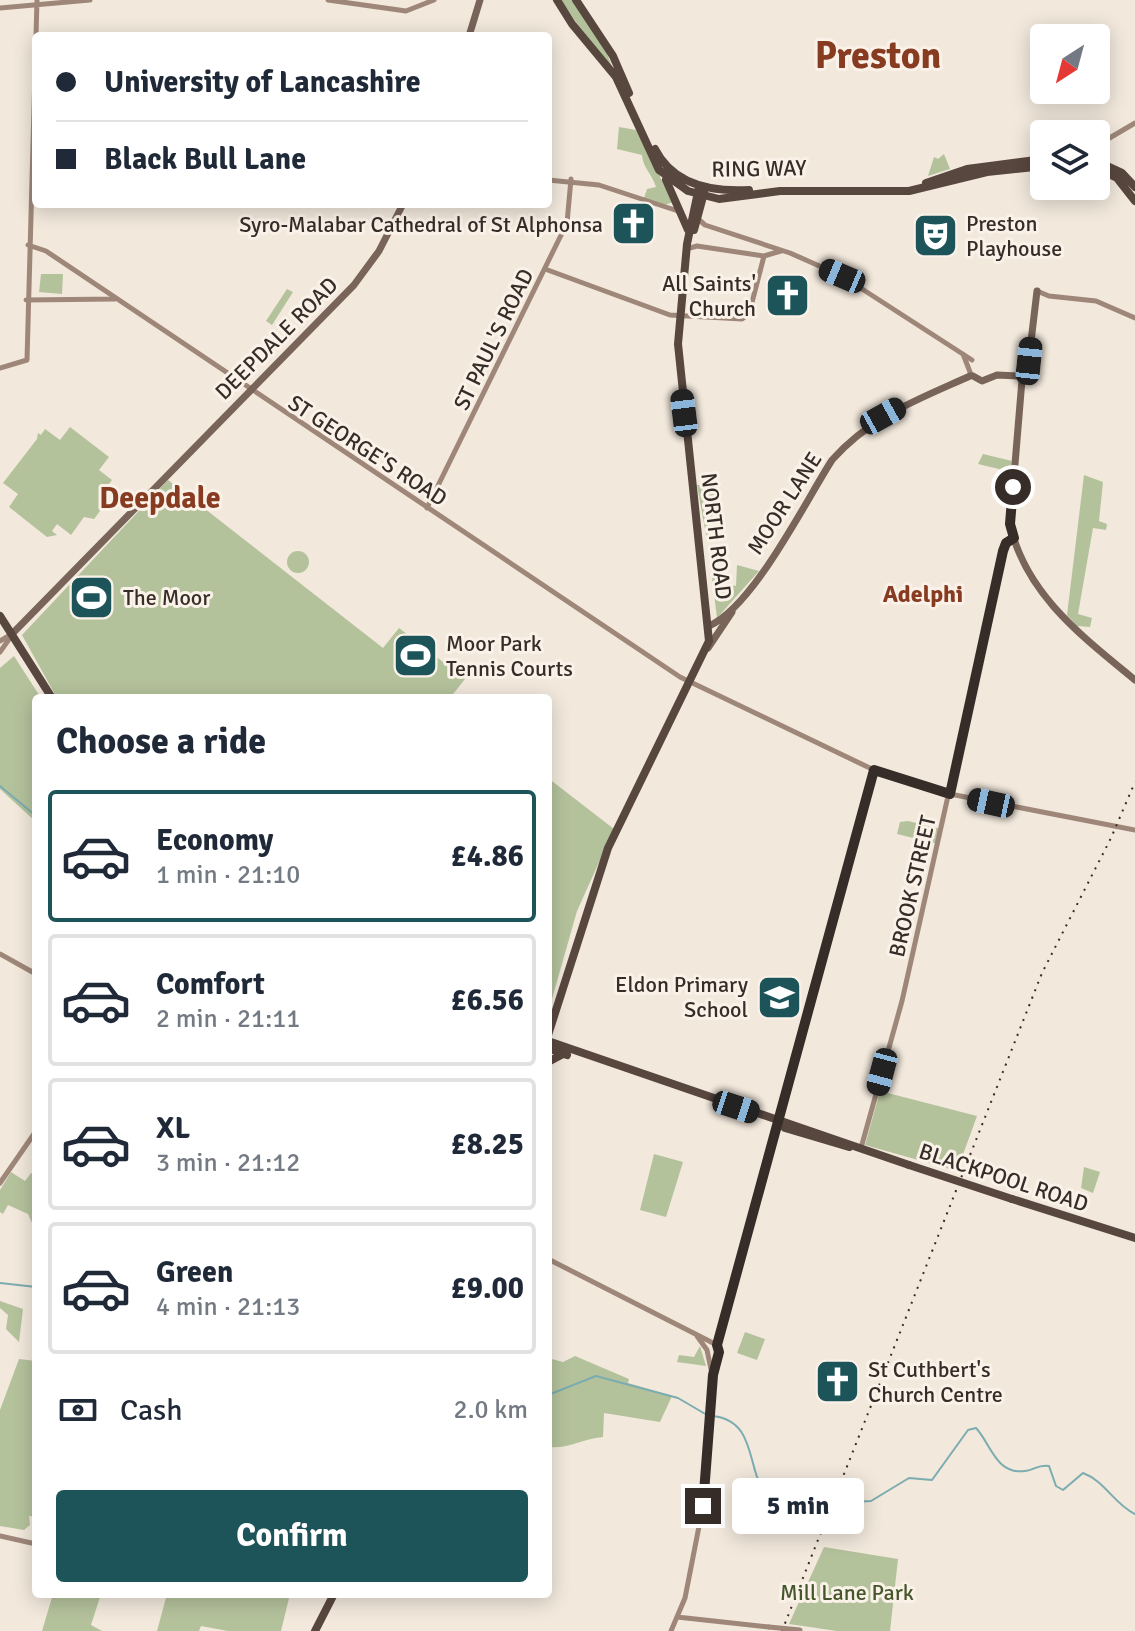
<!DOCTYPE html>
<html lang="en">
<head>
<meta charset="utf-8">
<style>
  :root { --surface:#fff; --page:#f6f6f7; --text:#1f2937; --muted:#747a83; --line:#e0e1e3; --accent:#1d5459 }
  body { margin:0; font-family:Signika,sans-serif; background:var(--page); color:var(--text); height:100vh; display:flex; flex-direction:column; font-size:30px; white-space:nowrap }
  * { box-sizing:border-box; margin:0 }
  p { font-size:26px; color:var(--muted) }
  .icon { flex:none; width:44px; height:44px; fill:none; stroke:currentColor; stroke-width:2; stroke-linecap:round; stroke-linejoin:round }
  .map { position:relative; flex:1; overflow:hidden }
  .drawer { position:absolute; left:32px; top:694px; width:520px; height:904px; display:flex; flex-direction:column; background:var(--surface); border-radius:8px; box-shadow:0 4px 20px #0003 }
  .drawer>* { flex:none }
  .banner { position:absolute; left:32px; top:32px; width:520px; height:176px; border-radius:8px; box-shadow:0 4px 20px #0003; display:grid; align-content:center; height:176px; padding:0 24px; background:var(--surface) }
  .needle { width:52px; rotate:216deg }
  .fabs { position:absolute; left:1030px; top:24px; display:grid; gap:16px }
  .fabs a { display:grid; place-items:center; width:80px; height:80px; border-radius:8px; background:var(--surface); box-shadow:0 4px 20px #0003; font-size:40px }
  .end { position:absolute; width:36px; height:36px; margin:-18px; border:10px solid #372d28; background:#fff; box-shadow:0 0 0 4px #fff }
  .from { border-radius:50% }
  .bubble { position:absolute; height:56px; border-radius:8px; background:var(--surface); box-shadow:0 4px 20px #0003; font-size:26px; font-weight:800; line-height:56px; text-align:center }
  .car { position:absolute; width:24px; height:48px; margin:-24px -12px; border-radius:10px; box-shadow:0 0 6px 2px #0007; background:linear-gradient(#222 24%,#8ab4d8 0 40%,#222 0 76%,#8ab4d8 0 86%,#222 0) }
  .banner b { display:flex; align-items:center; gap:28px; height:76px; font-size:30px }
  .banner b+b { border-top:2px solid var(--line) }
  .banner i { width:20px; height:20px; background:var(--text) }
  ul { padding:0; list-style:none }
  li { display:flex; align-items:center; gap:24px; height:132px; margin:0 16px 12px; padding:0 8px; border:4px solid var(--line); border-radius:8px }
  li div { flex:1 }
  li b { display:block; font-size:30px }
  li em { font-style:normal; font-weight:800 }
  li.current { border-color:var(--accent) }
  li>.icon { width:72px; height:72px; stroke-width:1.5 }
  h2 { padding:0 24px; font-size:36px; line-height:96px }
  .pay { display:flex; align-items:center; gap:20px; height:88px; padding:0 24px; font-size:30px }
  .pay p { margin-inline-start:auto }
  .action { display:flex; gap:16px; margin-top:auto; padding:16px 24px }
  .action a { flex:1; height:92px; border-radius:8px; background:var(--accent); color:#fff; font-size:32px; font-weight:800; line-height:92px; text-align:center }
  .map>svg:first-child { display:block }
  .green { fill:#b4c29c }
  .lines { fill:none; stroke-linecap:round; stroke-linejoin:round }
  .stream { stroke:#7bacb0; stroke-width:2 }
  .secondary { stroke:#9e8779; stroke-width:5 }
  .primary { stroke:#796459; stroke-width:7 }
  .highway { stroke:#58473f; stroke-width:8 }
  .rail { stroke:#372d28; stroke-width:2; stroke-dasharray:2 6; stroke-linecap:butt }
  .secondary-bridge { stroke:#9e8779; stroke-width:5 }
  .highway-bridge { stroke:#58473f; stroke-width:8 }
  .route { stroke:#372d28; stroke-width:10 }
  .labels { text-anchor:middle; stroke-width:6; stroke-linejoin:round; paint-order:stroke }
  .street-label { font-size:22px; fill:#372d28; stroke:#faf2e8 }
  .poi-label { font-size:22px; fill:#372d28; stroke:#faf2e8; text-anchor:start }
  .park-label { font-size:22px; fill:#45562c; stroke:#faf2e8 }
  .neighbourhood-label { font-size:24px; font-weight:bold; fill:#873b20; stroke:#faf2e8 }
  .district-label { font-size:30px; font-weight:bold; fill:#873b20; stroke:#faf2e8 }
  .town-label { font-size:38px; font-weight:bold; fill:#873b20; stroke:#faf2e8 }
</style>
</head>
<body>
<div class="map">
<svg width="1135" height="1631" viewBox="0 0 1135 1631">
  <rect width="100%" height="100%" fill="#f2e8dc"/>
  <!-- green -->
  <path class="green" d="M561 0H572L604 46 613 69 597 53Z
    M619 127 636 130 673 202 665 205 644 198 647 189 656 187C652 174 643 168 642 155L617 149Z
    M944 154 950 169 928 176 934 157 938 159Z
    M41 274H63L62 294 39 292Z
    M287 289 293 292 272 325 266 321Z
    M70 427 109 457 99 470 112 480 99 498 103 507 94 519 84 517 71 535 57 524 52 531 57 535 47 537 9 507 18 494 3 483 37 439 38 433 41 435 45 429 60 440Z
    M983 454 1012 461 1010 476 1002 474 1003 470 978 464Z
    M1084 475 1103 482 1099 521 1107 524 1106 530 1093 528 1078 614 1092 618 1090 627 1077 626 1067 615Z
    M168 480 383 648 399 628 465 679 450 698H57L22 635Z
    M697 485H715L718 489 707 540Z
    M287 562a11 11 0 1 1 22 0a11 11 0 1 1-22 0Z
    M737 565 759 571 717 618 711 569 723 576 722 583 736 586Z
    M14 656 41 698H36V822L0 789V668Z
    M548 778 614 829 577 911 548 1013Z
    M908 821 941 829 938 844 897 834 900 822Z
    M880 1091 977 1116 957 1171 865 1145Z
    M654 1154 683 1162 666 1217 640 1210Z
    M1084 1167 1100 1172 1093 1193 1081 1188Z
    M11 1172 25 1181 31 1173 36 1175V1232L28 1214 8 1205 3 1214 0 1212V1190Z
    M0 1301 23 1309 19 1342 6 1329 8 1315 0 1308Z
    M745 1332 765 1339 757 1360 737 1353Z
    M700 1346 706 1366 677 1362 679 1355 694 1357Z
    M575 1356 629 1379 628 1383 672 1396 660 1422 604 1413 603 1437C582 1439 569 1449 548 1447V1358L563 1362Z
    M19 1359 36 1361V1517L29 1516 30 1525 24 1530 0 1526V1410Z
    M824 1547 898 1559 890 1631H837L789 1624Z
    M53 1594H80L95 1598 96 1594H101L91 1625 102 1631H42Z
    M167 1594H290L281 1631H228L201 1626 199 1631H157Z"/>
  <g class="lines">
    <!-- stream -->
    <path class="stream" d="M0 786 36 816
      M0 1283 36 1287
      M548 1395 596 1376 678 1398 707 1415
      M713 1416C748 1420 748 1450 757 1477L761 1483 781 1489 827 1493 853 1502 871 1501 909 1478 932 1480 968 1430 976 1428C991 1444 996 1475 1025 1471 1035 1470 1038 1464 1049 1466L1056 1486 1063 1490 1083 1473C1105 1481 1114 1504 1135 1514"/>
    <!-- secondary -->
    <path class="secondary" d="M328 0 406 11 434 0
      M0 8 90 0
      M1096 146 1135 123
      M1096 159 1100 145
      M548 180 599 185 678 211
      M697 218 705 225 790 253 842 276 972 360
      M28 245 46 251 680 677 874 770 950 794 1135 830
      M690 248 697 246 764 256
      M545 269 670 315 742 319 749 314 764 256 781 251
      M1037 291 1049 296 1096 301 1135 318
      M26 300 115 299
      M963 354 970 372
      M0 368 27 360 37 0
      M427 508 567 223 571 179
      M0 641 12 634
      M0 652 12 635
      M0 954 36 974
      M861 1148 902 1001 1003 551 1006 543 1014 538
      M0 1183 36 1131
      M548 1259 717 1345
      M697 1336 707 1350 712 1374
      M0 1536 36 1544
      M677 1617 769 1627
      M671 1631 685 1598 703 1506 713 1375 719 1352 717 1345 874 770"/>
    <!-- primary -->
    <path class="primary" d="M469 36 480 0
      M1027 375 1037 291
      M973 376 982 381 997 375 1018 376
      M1022 380 1010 524C1025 594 1083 637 1135 680
      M709 626C754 606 805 502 832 460 871 416 919 399 970 376
      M12 634 354 285 379 251 403 204
      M708 648 732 612"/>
    <!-- highway -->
    <path class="highway" d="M557 0 572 24 616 77 659 170 688 191 719 199 780 191H909L987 172 1044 166
      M576 0 613 56 629 93
      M655 149C673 185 712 192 749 190
      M1096 161 1122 173 1135 187
      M1096 168 1117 178 1135 201
      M666 180 688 230
      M926 183 967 169 1044 159
      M694 230 704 193
      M0 616 52 698
      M548 1035 608 848 709 641 678 344 687 244 699 187
      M548 1041 909 1165
      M548 1048 567 1055
      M548 1062 563 1054
      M785 1128 849 1147
      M1012 1199 1135 1238
      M315 1631 334 1594"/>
    <!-- rail -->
    <path class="rail" d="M782 1631 1042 973 1111 838 1135 782"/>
    <!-- secondary-bridge -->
    <path class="secondary-bridge" d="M769 1627 800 1630"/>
    <!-- highway-bridge -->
    <path class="highway-bridge" d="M909 1165 1012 1199"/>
  </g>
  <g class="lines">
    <!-- route -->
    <path class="route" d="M703 1506 713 1375 719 1352 717 1345 874 770 950 794 1003 551 1006 543 1014 538 1010 524 1013 487"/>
  </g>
  <!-- icons -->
  <defs>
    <symbol id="church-square" viewBox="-11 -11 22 22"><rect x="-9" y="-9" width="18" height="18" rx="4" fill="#1d5459" stroke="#faf2e8"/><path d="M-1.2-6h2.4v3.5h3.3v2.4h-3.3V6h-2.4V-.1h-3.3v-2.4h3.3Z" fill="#fff"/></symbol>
    <symbol id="theatre-square" viewBox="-11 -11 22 22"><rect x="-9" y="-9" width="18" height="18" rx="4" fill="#1d5459" stroke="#faf2e8"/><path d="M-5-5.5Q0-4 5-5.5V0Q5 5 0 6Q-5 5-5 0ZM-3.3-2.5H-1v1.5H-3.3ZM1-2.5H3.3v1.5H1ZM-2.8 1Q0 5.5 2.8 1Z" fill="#fff"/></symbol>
    <symbol id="stadium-square" viewBox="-11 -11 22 22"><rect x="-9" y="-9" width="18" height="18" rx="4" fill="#1d5459" stroke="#faf2e8"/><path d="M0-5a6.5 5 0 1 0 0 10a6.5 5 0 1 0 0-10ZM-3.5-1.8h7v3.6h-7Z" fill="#fff"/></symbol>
    <symbol id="school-square" viewBox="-11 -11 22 22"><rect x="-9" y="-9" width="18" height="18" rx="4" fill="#1d5459" stroke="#faf2e8"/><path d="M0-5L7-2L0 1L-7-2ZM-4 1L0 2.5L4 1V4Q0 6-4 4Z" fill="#fff"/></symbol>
  </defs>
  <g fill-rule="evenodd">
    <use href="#church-square" x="608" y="198" width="51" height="51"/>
    <use href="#theatre-square" x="910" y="210" width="51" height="51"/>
    <use href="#church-square" x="762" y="270" width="51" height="51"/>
    <use href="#stadium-square" x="66" y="572" width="51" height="51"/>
    <use href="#stadium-square" x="390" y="630" width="51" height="51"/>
    <use href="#school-square" x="754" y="972" width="51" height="51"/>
    <use href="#church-square" x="812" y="1356" width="51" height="51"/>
  </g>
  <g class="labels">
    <!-- street labels -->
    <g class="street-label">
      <text transform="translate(759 168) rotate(-1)" y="8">RING WAY</text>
      <text transform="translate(276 338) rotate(-45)" y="8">DEEPDALE ROAD</text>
      <text transform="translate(493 339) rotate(-64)" y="8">ST PAUL'S ROAD</text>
      <text transform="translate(368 450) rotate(33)" y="8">ST GEORGE'S ROAD</text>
      <text transform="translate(784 503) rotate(-57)" y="8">MOOR LANE</text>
      <text transform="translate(717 536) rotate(83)" y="8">NORTH ROAD</text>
      <text transform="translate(912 886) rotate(-77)" y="8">BROOK STREET</text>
      <text transform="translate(1004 1177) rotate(18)" y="8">BLACKPOOL ROAD</text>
    </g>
    <!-- poi labels -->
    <g class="poi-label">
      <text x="966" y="231">Preston<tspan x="966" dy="25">Playhouse</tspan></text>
      <text x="603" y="232" text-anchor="end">Syro-Malabar Cathedral of St Alphonsa</text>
      <text x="756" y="291" text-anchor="end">All Saints'<tspan x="756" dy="25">Church</tspan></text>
      <text x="123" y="605">The Moor</text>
      <text x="446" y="651">Moor Park<tspan x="446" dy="25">Tennis Courts</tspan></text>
      <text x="748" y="992" text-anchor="end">Eldon Primary<tspan x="748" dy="25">School</tspan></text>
      <text x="868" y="1377">St Cuthbert's<tspan x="868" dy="25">Church Centre</tspan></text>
    </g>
    <!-- park labels -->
    <g class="park-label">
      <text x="847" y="1600">Mill Lane Park</text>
    </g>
    <!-- neighbourhood labels -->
    <g class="neighbourhood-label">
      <text x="923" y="602">Adelphi</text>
    </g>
    <!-- district labels -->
    <g class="district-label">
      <text x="160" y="508">Deepdale</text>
    </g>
    <!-- town labels -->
    <g class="town-label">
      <text x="878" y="68">Preston</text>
    </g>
  </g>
</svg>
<div class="fabs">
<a><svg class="needle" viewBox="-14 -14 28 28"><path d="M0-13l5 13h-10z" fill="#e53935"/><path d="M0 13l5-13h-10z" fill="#747a83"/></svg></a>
<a><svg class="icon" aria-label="layers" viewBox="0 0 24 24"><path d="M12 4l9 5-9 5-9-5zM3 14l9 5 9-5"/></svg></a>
</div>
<i class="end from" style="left:1013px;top:487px"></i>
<i class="end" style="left:703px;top:1506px"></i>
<div class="bubble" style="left:732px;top:1478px;width:132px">5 min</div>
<i class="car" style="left:842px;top:276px;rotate:293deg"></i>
<i class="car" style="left:1029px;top:361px;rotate:6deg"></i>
<i class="car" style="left:684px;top:413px;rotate:353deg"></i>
<i class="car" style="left:883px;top:416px;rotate:61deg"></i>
<i class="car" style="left:991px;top:803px;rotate:282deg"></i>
<i class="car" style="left:882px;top:1072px;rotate:195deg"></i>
<i class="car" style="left:736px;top:1107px;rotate:108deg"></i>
<div class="banner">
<b><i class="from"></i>University of Lancashire</b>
<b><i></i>Black Bull Lane</b>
</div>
<section class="drawer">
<h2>Choose a ride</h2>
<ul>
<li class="current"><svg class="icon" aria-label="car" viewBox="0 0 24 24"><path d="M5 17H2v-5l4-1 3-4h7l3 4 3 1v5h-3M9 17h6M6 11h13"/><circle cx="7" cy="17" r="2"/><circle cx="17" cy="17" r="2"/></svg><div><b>Economy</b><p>1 min · 21:10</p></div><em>£4.86</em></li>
<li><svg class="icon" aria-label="car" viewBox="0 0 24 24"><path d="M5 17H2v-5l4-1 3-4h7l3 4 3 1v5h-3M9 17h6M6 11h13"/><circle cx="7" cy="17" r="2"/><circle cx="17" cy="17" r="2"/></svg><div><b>Comfort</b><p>2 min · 21:11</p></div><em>£6.56</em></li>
<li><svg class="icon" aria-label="car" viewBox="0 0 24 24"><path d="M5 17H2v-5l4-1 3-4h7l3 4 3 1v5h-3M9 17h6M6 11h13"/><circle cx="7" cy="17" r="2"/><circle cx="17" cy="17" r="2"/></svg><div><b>XL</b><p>3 min · 21:12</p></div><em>£8.25</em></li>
<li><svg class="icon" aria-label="car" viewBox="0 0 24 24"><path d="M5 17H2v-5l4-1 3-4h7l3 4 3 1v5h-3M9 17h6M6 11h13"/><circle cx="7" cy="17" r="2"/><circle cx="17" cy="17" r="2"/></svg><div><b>Green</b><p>4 min · 21:13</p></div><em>£9.00</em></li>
</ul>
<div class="pay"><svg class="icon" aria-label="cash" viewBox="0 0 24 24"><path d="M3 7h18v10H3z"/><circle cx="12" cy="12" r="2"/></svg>Cash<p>2.0 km</p></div>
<div class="action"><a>Confirm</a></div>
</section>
</div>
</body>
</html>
